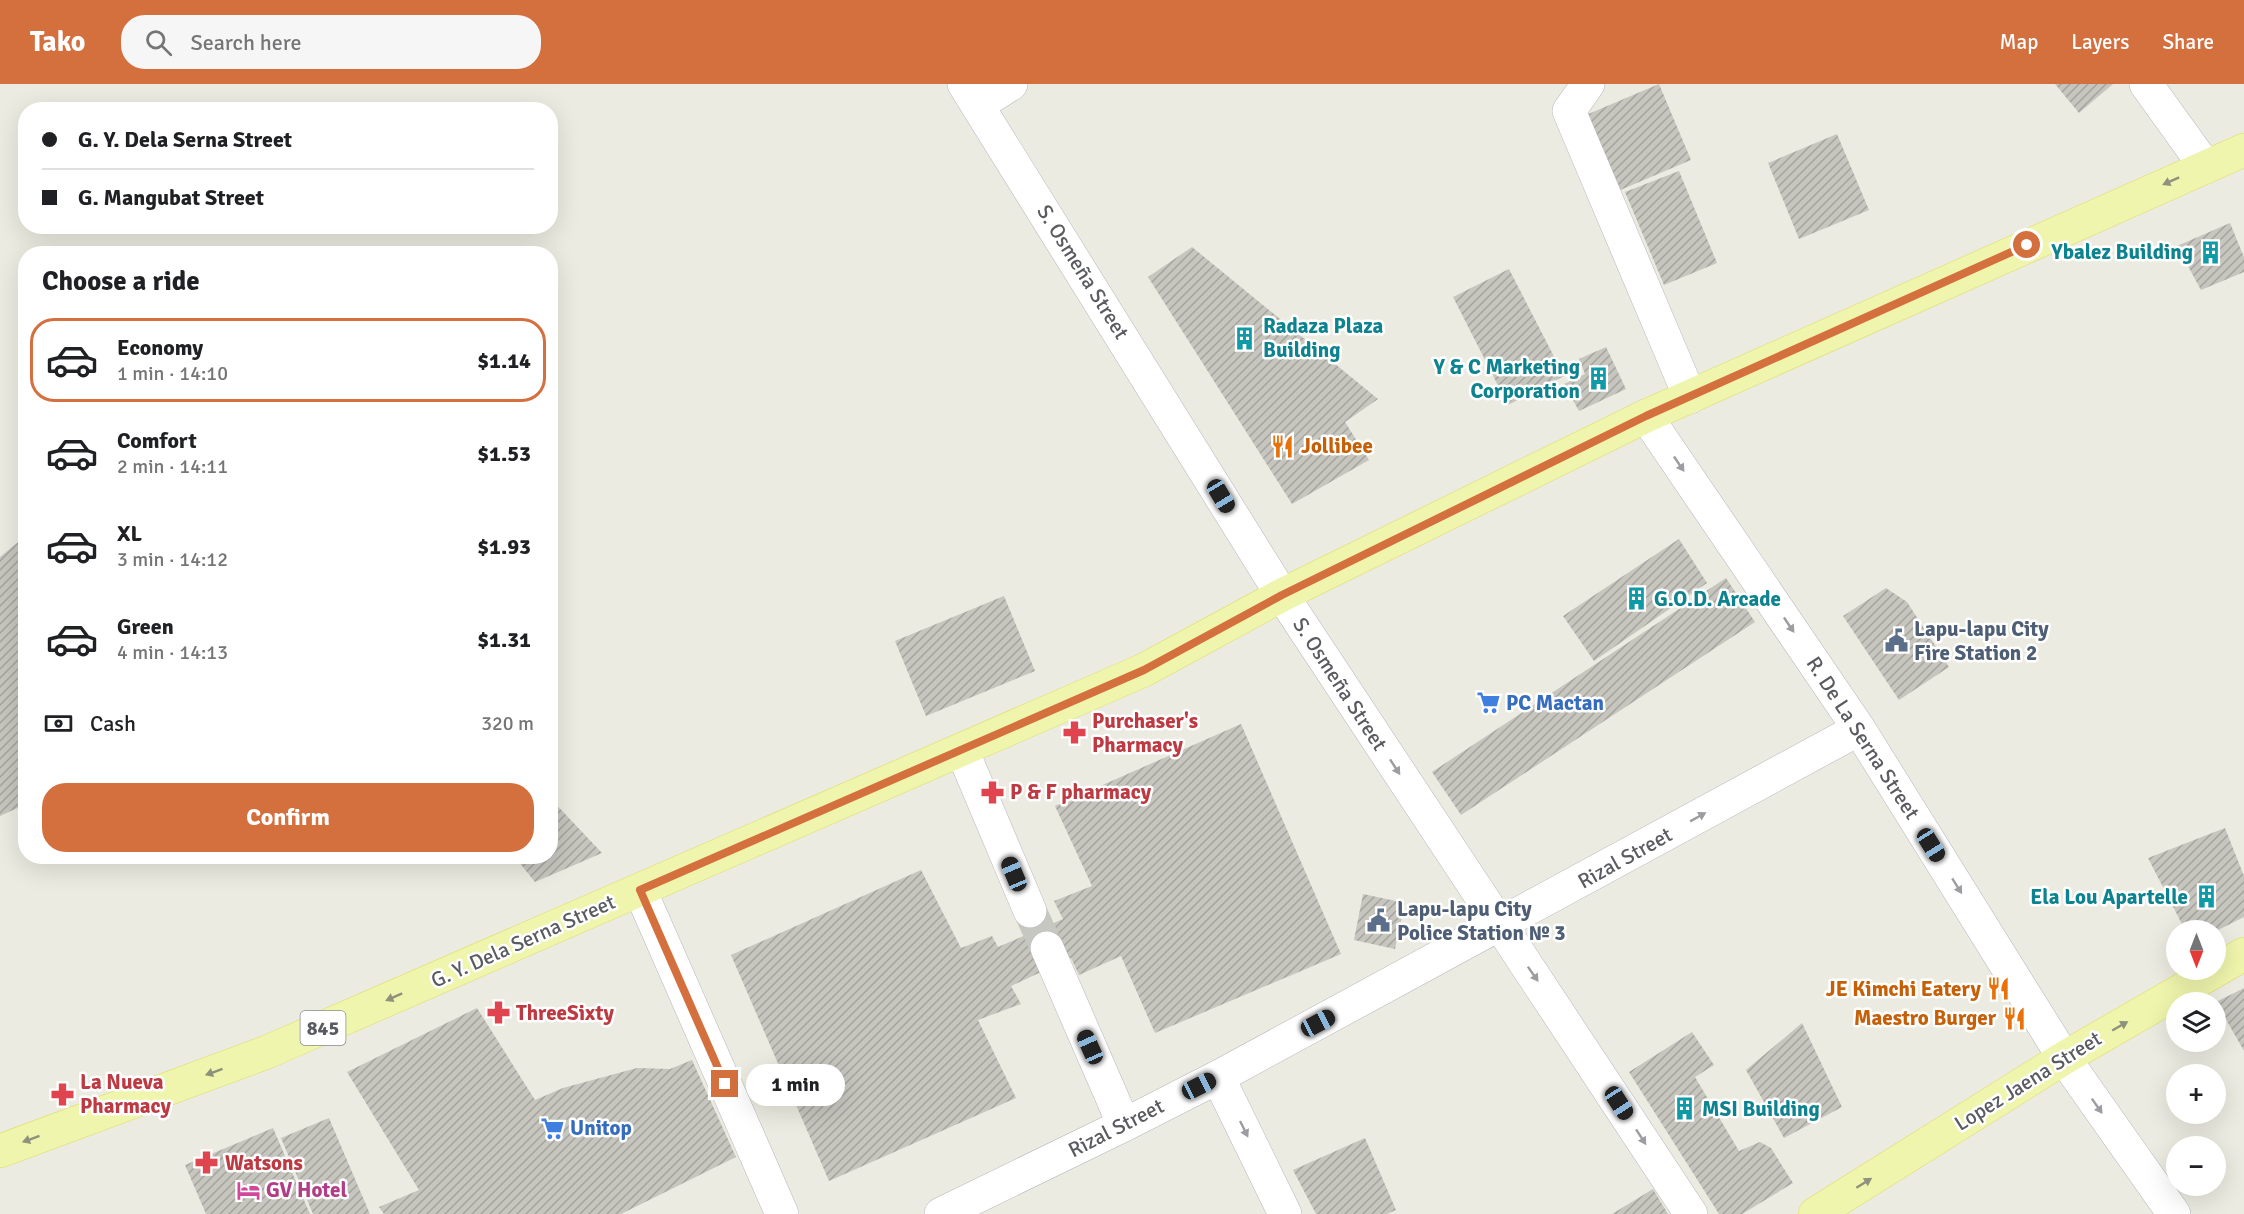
<!DOCTYPE html>
<html lang="en">
<head>
<meta charset="utf-8">
<style>
  :root { --surface:#fff; --page:#f6f6f6; --text:#202124; --muted:#757577; --line:#e0e0e0; --accent:#d46f3e }
  body { margin:0; font-family:Signika,sans-serif; background:var(--page); color:var(--text); height:100vh; display:flex; flex-direction:column; font-size:22px; white-space:nowrap }
  * { box-sizing:border-box; margin:0 }
  p { font-size:20px; color:var(--muted) }
  .icon { flex:none; width:33px; height:33px; fill:none; stroke:currentColor; stroke-width:2; stroke-linecap:round; stroke-linejoin:round }
  .map { position:relative; flex:1; overflow:hidden }
  .panel { position:absolute; left:18px; top:162px; width:540px; height:618px; display:flex; flex-direction:column; background:var(--surface); border-radius:24px; box-shadow:0 6px 24px #0002 }
  .panel>* { flex:none }
  .guide { position:absolute; left:18px; top:18px; width:540px; height:132px; border-radius:24px; box-shadow:0 6px 24px #0002; display:grid; align-content:center; height:132px; padding:0 24px; background:var(--surface) }
  .needle { width:39px; rotate:180deg }
  .fabs { position:absolute; left:2166px; top:836px; display:grid; gap:12px }
  .fabs a { display:grid; place-items:center; width:60px; height:60px; border-radius:50%; background:var(--surface); box-shadow:0 6px 24px #0002; font-size:30px }
  .end { position:absolute; width:27px; height:27px; margin:-14px; border:8px solid #d46f3e; background:#fff; box-shadow:0 0 0 3px #fff }
  .from { border-radius:50% }
  .bubble { position:absolute; height:42px; border-radius:21px; background:var(--surface); box-shadow:0 6px 24px #0002; font-size:20px; font-weight:700; line-height:42px; text-align:center }
  .car { position:absolute; width:18px; height:36px; margin:-18px -9px; border-radius:8px; box-shadow:0 0 4px 2px #0007; background:linear-gradient(#222 24%,#8ab4d8 0 40%,#222 0 76%,#8ab4d8 0 86%,#222 0) }
  .guide b { display:flex; align-items:center; gap:21px; height:57px; font-size:22px }
  .guide b+b { border-top:2px solid var(--line) }
  .guide i { width:15px; height:15px; background:var(--text) }
  ul { padding:0; list-style:none }
  li { display:flex; align-items:center; gap:18px; height:84px; margin:0 12px 9px; padding:0 12px; border:3px solid transparent; border-radius:24px }
  li div { flex:1 }
  li b { display:block; font-size:22px }
  li em { font-style:normal; font-weight:700 }
  li.current { border-color:var(--accent) }
  li>.icon { width:54px; height:54px; stroke-width:1.5 }
  h2 { padding:0 24px; font-size:27px; line-height:72px }
  .pay { display:flex; align-items:center; gap:15px; height:66px; padding:0 24px; font-size:22px }
  .pay p { margin-inline-start:auto }
  .action { display:flex; gap:12px; margin-top:auto; padding:12px 24px }
  .action a { flex:1; height:69px; border-radius:24px; background:var(--accent); color:#fff; font-size:24px; font-weight:700; line-height:69px; text-align:center }
  header { display:flex; align-items:center; gap:36px; box-sizing:border-box; height:84px; padding:0 30px; background:var(--accent); color:#fff }
  header strong { font-size:28px }
  nav { display:flex; gap:33px; margin-inline-start:auto; font-size:21px }
  .search { width:420px; height:54px; background:var(--page); display:flex; align-items:center; gap:15px; box-sizing:border-box; padding:0 21px; border-radius:24px; color:var(--muted); font-size:22px }
  .map>svg:first-child { display:block }
  .building { fill:url(#building-hatch) }
  .lines { fill:none; stroke-linecap:round; stroke-linejoin:round }
  .minor-tunnel { stroke:#c7c7c1; stroke-width:33; stroke-dasharray:33 16; stroke-linecap:butt }
  .minor-casing { stroke:#b7b7bc; stroke-width:34 }
  .major-casing { stroke:#e0dc65; stroke-width:34 }
  .minor { stroke:#fff; stroke-width:33 }
  .major { stroke:#eff5ac; stroke-width:33 }
  .oneway { fill:#8e917b }
  .oneway2 { fill:#9c9da0 }
  .route { stroke:#d46f3e; stroke-width:8 }
  .labels { text-anchor:middle; stroke-width:5; stroke-linejoin:round; paint-order:stroke }
  .shield { fill:#fff; stroke:#8c8c90; stroke-width:1.5 }
  .shield-label { font-size:20px; font-weight:bold; fill:#5a5b60 }
  .culture-label { font-size:21px; font-weight:bold; fill:#0d838f; stroke:#fff; text-anchor:end }
  .street-label { font-size:21px; fill:#5a5b60; stroke:#fff }
  .food-label { font-size:21px; font-weight:bold; fill:#c56008; stroke:#fff; text-anchor:end }
  .service-label { font-size:21px; font-weight:bold; fill:#4e5e75; stroke:#fff; text-anchor:start }
  .shop-label { font-size:21px; font-weight:bold; fill:#366cbe; stroke:#fff; text-anchor:start }
  .health-label { font-size:21px; font-weight:bold; fill:#be3a42; stroke:#fff; text-anchor:start }
  .hotel-label { font-size:21px; font-weight:bold; fill:#b23c85; stroke:#fff; text-anchor:start }
</style>
</head>
<body>
<header>
<strong>Tako</strong>
<div class="search"><svg class="icon" aria-label="search" viewBox="0 0 24 24"><circle cx="10" cy="10" r="6"/><path d="M15 15l6 6"/></svg>Search here</div>
<nav><a>Map</a><a>Layers</a><a>Share</a></nav>
</header>
<div class="map">
<svg width="2244" height="1130" viewBox="0 0 2244 1130">
  <defs>
    <pattern id="building-hatch" width="6" height="6" patternUnits="userSpaceOnUse" patternTransform="scale(1.5)"><rect width="6" height="6" fill="#c6c5be"/><path d="M-1 1l2-2M0 6l6-6M5 7l2-2" fill="none" stroke="#a4a39e"/></pattern>
  </defs>
  <rect width="100%" height="100%" fill="#ebebe1"/>
  <!-- building -->
  <path class="building" d="M1659 0 1691 76 1618 107 1586 31Z
    M2055 0H2113L2079 29Z
    M1837 50 1869 126 1799 155 1768 79Z
    M1679 87 1717 179 1664 201 1625 108Z
    M2230 139 2244 173V188L2201 206 2177 162Z
    M1192 163 1378 315 1345 338 1369 376 1292 420 1148 193Z
    M1509 185 1564 292 1508 321 1453 213Z
    M1606 263 1626 305 1579 327 1564 300 1585 290 1579 275Z
    M23 454 26 457V720L0 732V473Z
    M1679 455 1707 499 1594 577 1563 532Z
    M1726 494 1755 538 1461 731 1432 688Z
    M1886 504 1907 518 1949 583 1899 616 1843 532Z
    M1004 512 1035 587 926 632 895 557Z
    M1241 640 1341 870 1155 949 1121 872 1079 891 1071 874 1011 902 1021 920 978 936 1016 1014 829 1097 731 871 921 786 961 864 992 852 998 863 1063 835 1054 817 1092 802 1055 722Z
    M550 714 602 769 535 798 514 772H550Z
    M2225 744 2244 792V833L2216 847 2185 846 2148 774Z
    M1363 810 1405 819 1395 865 1354 856Z
    M2244 904V967L2216 918Z
    M477 924 535 1016 563 1004 637 984 670 985 692 976 736 1073 621 1130H384L379 1123 419 1106 347 988Z
    M1802 939 1842 1023 1784 1054 1746 986Z
    M1692 948 1714 981 1695 993 1739 1067 1760 1058 1771 1064 1793 1099 1742 1130H1719L1629 988Z
    M329 1034 370 1130H313L281 1054Z
    M273 1044 310 1130H206L185 1081Z
    M1365 1054 1396 1126 1387 1130H1316L1293 1086Z
    M1653 1105 1668 1130H1612Z"/>
  <g class="lines">
    <!-- minor-tunnel -->
    <path class="minor-tunnel" d="M1030 827 1047 864"/>
    <defs>
      <path id="minor" d="M964 0 1282 511 1691 1130
        M1588 0 1569 27 1690 313
        M2146 0 2205 82
        M978 21 1011 0
        M1646 332 1859 645 2064 974 2174 1130
        M962 666 1030 827
        M640 806 782 1130
        M1047 864 1124 1041
        M1218 993 1285 1130
        M941 1130 1124 1041 1218 993 1859 645"/>
      <path id="major" d="M0 1067 267 968 1144 586 1282 511 1646 332 2244 66
        M1815 1130 2064 974 2244 870"/>
    </defs>
    <!-- minor casing -->
    <use href="#minor" class="minor-casing"/>
    <!-- major casing -->
    <use href="#major" class="major-casing"/>
    <!-- minor -->
    <use href="#minor" class="minor"/>
    <!-- major -->
    <use href="#major" class="major"/>
  </g>
  <!-- one-way arrows -->
  <defs><path id="oneway-solid" d="M-6-.8H1V-3.2L6.5 0L1 3.2V.8H-6Z" transform="scale(1.5)"/></defs>
  <g class="oneway">
    <use href="#oneway-solid" transform="translate(2171 97) rotate(156)"/>
    <use href="#oneway-solid" transform="translate(394 913) rotate(156)"/>
    <use href="#oneway-solid" transform="translate(2120 942) rotate(-30)"/>
    <use href="#oneway-solid" transform="translate(214 988) rotate(160)"/>
    <use href="#oneway-solid" transform="translate(31 1055) rotate(160)"/>
    <use href="#oneway-solid" transform="translate(1864 1099) rotate(-32)"/>
  </g>
  <g class="oneway2">
    <use href="#oneway-solid" transform="translate(1679 380) rotate(56)"/>
    <use href="#oneway-solid" transform="translate(1789 541) rotate(56)"/>
    <use href="#oneway-solid" transform="translate(1395 683) rotate(57)"/>
    <use href="#oneway-solid" transform="translate(1698 733) rotate(-29)"/>
    <use href="#oneway-solid" transform="translate(1957 802) rotate(58)"/>
    <use href="#oneway-solid" transform="translate(1533 890) rotate(55)"/>
    <use href="#oneway-solid" transform="translate(2097 1022) rotate(55)"/>
    <use href="#oneway-solid" transform="translate(1244 1045) rotate(64)"/>
    <use href="#oneway-solid" transform="translate(1641 1053) rotate(57)"/>
  </g>
  <g class="lines">
    <!-- route -->
    <path class="route" d="M725 1000 640 806 1144 586 1282 511 1646 332 2027 161"/>
  </g>
  <!-- icons -->
  <defs>
    <symbol id="building-bare" viewBox="-9 -9 18 18"><path d="M-4-6H4V6H1V3H-1V6H-4ZM-2.5-4.3h1.7v1.8h-1.7ZM.8-4.3h1.7v1.8H.8ZM-2.5-1h1.7V.8h-1.7ZM.8-1h1.7V.8H.8Z" fill="#0f9aa8" stroke="#fff" stroke-width="2.5" paint-order="stroke"/></symbol>
    <symbol id="restaurant-bare" viewBox="-9 -9 18 18"><path d="M-5-6h1v4h1v-4h1v4h1v-4h1v5L-1.5 .5V6h-2V.5L-5-1ZM5-6V6H3V1.5H1.5Q1.5-4 5-6Z" fill="#e8710a" stroke="#fff" stroke-width="2.5" paint-order="stroke"/></symbol>
    <symbol id="civic-bare" viewBox="-9 -9 18 18"><path d="M-.6-6.5H3V-4.5H.6V-3L4-1V1h2V6H-6V1h2V-1L-.6-3ZM-1.2 2.5V6h2.4V2.5Z" fill="#5c6f8a" stroke="#fff" stroke-width="2.5" paint-order="stroke"/></symbol>
    <symbol id="supermarket-bare" viewBox="-9 -9 18 18"><path d="M-6-5.5h2.5l.6 2H6L4.5 2H-2.5L-4.4-4H-6ZM-1.5 3.2a1.3 1.3 0 1 0 .1 0ZM3 3.2a1.3 1.3 0 1 0 .1 0Z" fill="#3f7fe0" stroke="#fff" stroke-width="2.5" paint-order="stroke"/></symbol>
    <symbol id="pharmacy-bare" viewBox="-9 -9 18 18"><path d="M-2-6h4v4h4v4h-4v4h-4v-4h-4v-4h4Z" fill="#e0444e" stroke="#fff" stroke-width="2.5" paint-order="stroke"/></symbol>
    <symbol id="hotel-bare" viewBox="-9 -9 18 18"><path d="M-6-4.5h1.5V1H6V5H4.5V3h-9V5H-6ZM-4 0a1.8 1.8 0 1 1 3.6 0ZM.5 0V-2.5h3Q6-2.5 6 0Z" fill="#d1479c" stroke="#fff" stroke-width="2.5" paint-order="stroke"/></symbol>
  </defs>
  <g fill-rule="evenodd">
    <use href="#building-bare" x="2194" y="152" width="33" height="33"/>
    <use href="#building-bare" x="1228" y="238" width="33" height="33"/>
    <use href="#building-bare" x="1582" y="278" width="33" height="33"/>
    <use href="#restaurant-bare" x="1266" y="346" width="33" height="33"/>
    <use href="#building-bare" x="1620" y="498" width="33" height="33"/>
    <use href="#civic-bare" x="1880" y="540" width="33" height="33"/>
    <use href="#supermarket-bare" x="1472" y="602" width="33" height="33"/>
    <use href="#pharmacy-bare" x="1058" y="632" width="33" height="33"/>
    <use href="#pharmacy-bare" x="976" y="692" width="33" height="33"/>
    <use href="#building-bare" x="2190" y="796" width="33" height="33"/>
    <use href="#civic-bare" x="1362" y="820" width="33" height="33"/>
    <use href="#restaurant-bare" x="1982" y="888" width="33" height="33"/>
    <use href="#pharmacy-bare" x="482" y="912" width="33" height="33"/>
    <use href="#restaurant-bare" x="1998" y="918" width="33" height="33"/>
    <use href="#pharmacy-bare" x="46" y="994" width="33" height="33"/>
    <use href="#building-bare" x="1668" y="1008" width="33" height="33"/>
    <use href="#supermarket-bare" x="536" y="1028" width="33" height="33"/>
    <use href="#pharmacy-bare" x="190" y="1062" width="33" height="33"/>
    <use href="#hotel-bare" x="232" y="1090" width="33" height="33"/>
  </g>
  <g class="labels">
    <!-- shield labels -->
    <rect class="shield" x="300.5" y="927" width="45" height="34" rx="4.5"/>
    <g class="shield-label">
      <text x="323" y="951">845</text>
    </g>
    <!-- culture labels -->
    <g class="culture-label">
      <text x="2193" y="175">Ybalez Building</text>
      <text x="1263" y="249" text-anchor="start">Radaza Plaza<tspan x="1263" dy="24">Building</tspan></text>
      <text x="1580" y="290">Y &amp; C Marketing<tspan x="1580" dy="24">Corporation</tspan></text>
      <text x="1654" y="522" text-anchor="start">G.O.D. Arcade</text>
      <text x="2188" y="820">Ela Lou Apartelle</text>
      <text x="1702" y="1032" text-anchor="start">MSI Building</text>
    </g>
    <!-- street labels -->
    <g class="street-label">
      <text transform="translate(1083 188) rotate(58)" y="7">S. Osmeña Street</text>
      <text transform="translate(1340 600) rotate(57)" y="7">S. Osmeña Street</text>
      <text transform="translate(1863 654) rotate(57)" y="7">R. De La Serna Street</text>
      <text transform="translate(1625 774) rotate(-29)" y="7">Rizal Street</text>
      <text transform="translate(523 857) rotate(-24)" y="7">G. Y. Dela Serna Street</text>
      <text transform="translate(2028 997) rotate(-32)" y="7">Lopez Jaena Street</text>
      <text transform="translate(1116 1044) rotate(-27)" y="7">Rizal Street</text>
    </g>
    <!-- food labels -->
    <g class="food-label">
      <text x="1301" y="369" text-anchor="start">Jollibee</text>
      <text x="1981" y="912">JE Kimchi Eatery</text>
      <text x="1996" y="941">Maestro Burger</text>
    </g>
    <!-- service labels -->
    <g class="service-label">
      <text x="1914" y="552">Lapu-lapu City<tspan x="1914" dy="24">Fire Station 2</tspan></text>
      <text x="1397" y="832">Lapu-lapu City<tspan x="1397" dy="24">Police Station № 3</tspan></text>
    </g>
    <!-- shop labels -->
    <g class="shop-label">
      <text x="1506" y="626">PC Mactan</text>
      <text x="570" y="1051">Unitop</text>
    </g>
    <!-- health labels -->
    <g class="health-label">
      <text x="1092" y="644">Purchaser's<tspan x="1092" dy="24">Pharmacy</tspan></text>
      <text x="1010" y="715">P &amp; F pharmacy</text>
      <text x="516" y="936">ThreeSixty</text>
      <text x="80" y="1005">La Nueva<tspan x="80" dy="24">Pharmacy</tspan></text>
      <text x="225" y="1086">Watsons</text>
    </g>
    <!-- hotel labels -->
    <g class="hotel-label">
      <text x="266" y="1113">GV Hotel</text>
    </g>
  </g>
</svg>
<div class="fabs">
<a><svg class="needle" viewBox="-14 -14 28 28"><path d="M0-13l5 13h-10z" fill="#e53935"/><path d="M0 13l5-13h-10z" fill="#757577"/></svg></a>
<a><svg class="icon" aria-label="layers" viewBox="0 0 24 24"><path d="M12 4l9 5-9 5-9-5zM3 14l9 5 9-5"/></svg></a>
<a>+</a>
<a>−</a>
</div>
<i class="end from" style="left:2027px;top:161px"></i>
<i class="end" style="left:725px;top:1000px"></i>
<div class="bubble" style="left:746px;top:980px;width:99px">1 min</div>
<i class="car" style="left:1221px;top:412px;rotate:149deg"></i>
<i class="car" style="left:1931px;top:761px;rotate:148deg"></i>
<i class="car" style="left:1014px;top:790px;rotate:337deg"></i>
<i class="car" style="left:1318px;top:939px;rotate:62deg"></i>
<i class="car" style="left:1090px;top:963px;rotate:336deg"></i>
<i class="car" style="left:1199px;top:1002px;rotate:63deg"></i>
<i class="car" style="left:1619px;top:1019px;rotate:147deg"></i>
<div class="guide">
<b><i class="from"></i>G. Y. Dela Serna Street</b>
<b><i></i>G. Mangubat Street</b>
</div>
<section class="panel">
<h2>Choose a ride</h2>
<ul>
<li class="current"><svg class="icon" aria-label="car" viewBox="0 0 24 24"><path d="M5 17H2v-5l4-1 3-4h7l3 4 3 1v5h-3M9 17h6M6 11h13"/><circle cx="7" cy="17" r="2"/><circle cx="17" cy="17" r="2"/></svg><div><b>Economy</b><p>1 min · 14:10</p></div><em>$1.14</em></li>
<li><svg class="icon" aria-label="car" viewBox="0 0 24 24"><path d="M5 17H2v-5l4-1 3-4h7l3 4 3 1v5h-3M9 17h6M6 11h13"/><circle cx="7" cy="17" r="2"/><circle cx="17" cy="17" r="2"/></svg><div><b>Comfort</b><p>2 min · 14:11</p></div><em>$1.53</em></li>
<li><svg class="icon" aria-label="car" viewBox="0 0 24 24"><path d="M5 17H2v-5l4-1 3-4h7l3 4 3 1v5h-3M9 17h6M6 11h13"/><circle cx="7" cy="17" r="2"/><circle cx="17" cy="17" r="2"/></svg><div><b>XL</b><p>3 min · 14:12</p></div><em>$1.93</em></li>
<li><svg class="icon" aria-label="car" viewBox="0 0 24 24"><path d="M5 17H2v-5l4-1 3-4h7l3 4 3 1v5h-3M9 17h6M6 11h13"/><circle cx="7" cy="17" r="2"/><circle cx="17" cy="17" r="2"/></svg><div><b>Green</b><p>4 min · 14:13</p></div><em>$1.31</em></li>
</ul>
<div class="pay"><svg class="icon" aria-label="cash" viewBox="0 0 24 24"><path d="M3 7h18v10H3z"/><circle cx="12" cy="12" r="2"/></svg>Cash<p>320 m</p></div>
<div class="action"><a>Confirm</a></div>
</section>
</div>
</body>
</html>
